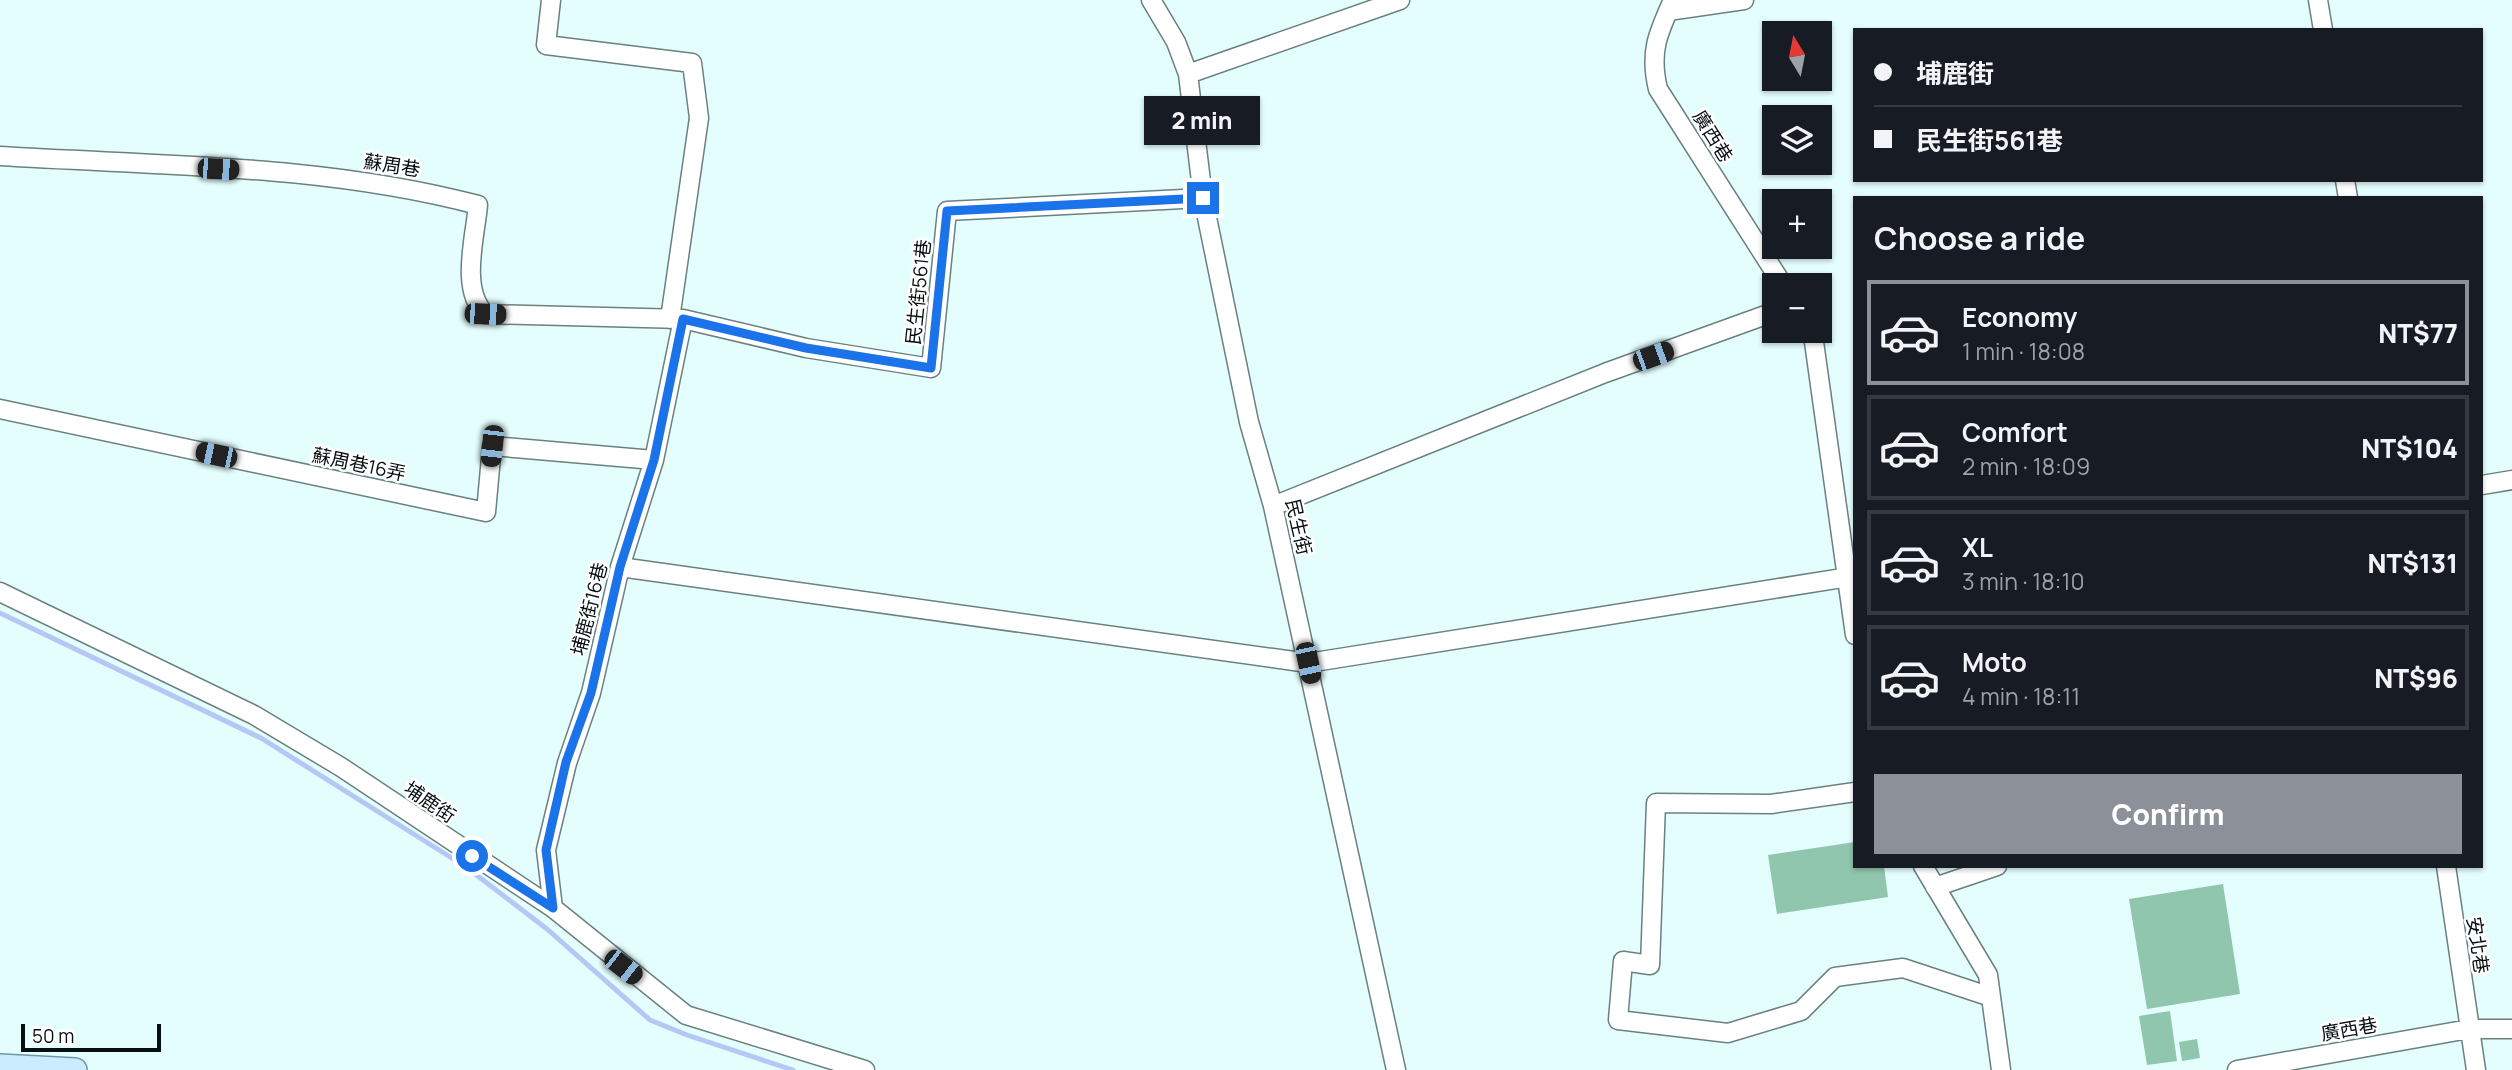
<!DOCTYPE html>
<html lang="en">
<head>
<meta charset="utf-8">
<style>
  :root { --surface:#171b24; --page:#242831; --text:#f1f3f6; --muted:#9ea1a6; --line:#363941; --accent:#8c9099 }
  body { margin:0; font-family:Manrope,"Noto Sans TC",sans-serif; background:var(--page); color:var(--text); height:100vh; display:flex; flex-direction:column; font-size:26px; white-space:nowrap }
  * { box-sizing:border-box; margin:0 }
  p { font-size:23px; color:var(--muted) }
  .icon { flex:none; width:38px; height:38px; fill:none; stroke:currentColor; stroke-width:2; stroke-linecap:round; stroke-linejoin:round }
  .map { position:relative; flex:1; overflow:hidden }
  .side { position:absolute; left:1853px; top:196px; width:630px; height:672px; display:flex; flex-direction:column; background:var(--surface); border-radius:0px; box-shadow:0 2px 5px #0004 }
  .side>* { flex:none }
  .top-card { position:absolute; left:1853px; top:28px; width:630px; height:154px; border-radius:0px; box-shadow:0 2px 5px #0004; display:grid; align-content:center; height:154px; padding:0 21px; background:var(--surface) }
  .needle { width:46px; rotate:350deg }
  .tools { position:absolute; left:1762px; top:21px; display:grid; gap:14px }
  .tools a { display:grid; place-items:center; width:70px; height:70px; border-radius:0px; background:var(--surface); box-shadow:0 2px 5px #0004; font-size:35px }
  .scale { position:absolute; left:21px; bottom:18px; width:140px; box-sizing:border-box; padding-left:7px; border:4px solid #071010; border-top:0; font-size:19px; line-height:24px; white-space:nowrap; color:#071010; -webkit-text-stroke:5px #fff; paint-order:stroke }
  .end { position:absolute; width:32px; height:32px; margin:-16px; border:9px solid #1a73e8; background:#fff; box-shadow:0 0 0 4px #fff }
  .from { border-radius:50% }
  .bubble { position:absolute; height:49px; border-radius:0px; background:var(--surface); box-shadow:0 2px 5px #0004; font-size:23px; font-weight:800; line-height:49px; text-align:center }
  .car { position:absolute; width:21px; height:42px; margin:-21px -10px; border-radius:9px; box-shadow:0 0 5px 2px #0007; background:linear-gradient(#222 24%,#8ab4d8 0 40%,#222 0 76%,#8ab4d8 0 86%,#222 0) }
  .top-card b { display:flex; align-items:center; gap:24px; height:66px; font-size:26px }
  .top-card b+b { border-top:2px solid var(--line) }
  .top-card i { width:18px; height:18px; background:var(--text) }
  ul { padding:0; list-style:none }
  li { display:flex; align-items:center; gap:21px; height:105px; margin:0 14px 10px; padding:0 7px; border:4px solid var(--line); border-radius:0px }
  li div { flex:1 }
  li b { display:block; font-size:26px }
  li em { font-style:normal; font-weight:800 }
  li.active { border-color:var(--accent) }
  li>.icon { width:63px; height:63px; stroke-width:1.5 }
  h2 { padding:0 21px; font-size:32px; line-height:84px }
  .cta { display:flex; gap:14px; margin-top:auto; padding:14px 21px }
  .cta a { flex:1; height:80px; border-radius:0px; background:var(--accent); color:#fff; font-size:28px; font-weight:800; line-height:80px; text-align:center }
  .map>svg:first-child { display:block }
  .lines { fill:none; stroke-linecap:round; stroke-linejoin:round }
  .stream { stroke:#b5c8f5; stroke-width:5 }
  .building { fill:#90c6ae }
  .minor-casing { stroke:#6a8081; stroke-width:21 }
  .major-casing { stroke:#7097aa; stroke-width:26 }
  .minor { stroke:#fff; stroke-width:18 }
  .major { stroke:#cbecfe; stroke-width:23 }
  .route { stroke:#1a73e8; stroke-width:9 }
  .labels { text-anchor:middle; stroke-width:5; stroke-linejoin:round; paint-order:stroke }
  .street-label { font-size:19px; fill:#071010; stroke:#fff }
</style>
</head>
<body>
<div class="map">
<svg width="2512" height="1070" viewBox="0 0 2512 1070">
  <rect width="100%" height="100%" fill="#e4fdfd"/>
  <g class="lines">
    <!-- stream -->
    <path class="stream" d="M0 613 261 738 466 867 547 929 650 1020 687 1035 793 1070"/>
  </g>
  <!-- building -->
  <path class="building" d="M1855 842V866H1884L1888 897 1777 914 1768 855Z
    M2223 884 2240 994 2147 1009 2129 899Z
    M2170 1011 2177 1061 2147 1065 2139 1016Z
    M2197 1039 2200 1058 2182 1061 2179 1042Z"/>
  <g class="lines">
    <defs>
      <path id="minor" d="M551 0 546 45 692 63 699 118 670 319
        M1151 0 1176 42 1188 74 1203 198 1249 422 1273 506 1396 1070
        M1673 0C1658 33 1649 52 1658 89L1783 285
        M2318 0 2323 30
        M1668 11 1744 0
        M1188 74 1400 0
        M0 156C160 166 323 164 478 205 475 238 460 289 485 314L683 319 806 348 931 368 947 211 1203 198
        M2345 180 2348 198
        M1810 331 1814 342 1855 635
        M0 409 486 512 492 446 654 460
        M2482 485 2512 480
        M1273 506 1605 373 1774 312
        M620 567 1308 663 1855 576
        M0 592 254 715 341 767 553 908 686 1015 865 1070
        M1855 792 1771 804 1656 803 1650 965 1623 961 1618 1020 1728 1033 1801 1011 1835 977 1903 968 1991 997
        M1923 866 1988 975 2001 1070
        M2446 866 2476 1070
        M1935 887 1997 866
        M553 908 546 850 567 763 591 693 620 567 654 460 683 319
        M2237 1070 2469 1029H2512"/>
      <path id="major" d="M0 1066 75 1070"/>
    </defs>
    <!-- minor casing -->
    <use href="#minor" class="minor-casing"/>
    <!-- major casing -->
    <use href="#major" class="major-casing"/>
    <!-- minor -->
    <use href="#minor" class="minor"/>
    <!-- major -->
    <use href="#major" class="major"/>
  </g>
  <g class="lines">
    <!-- route -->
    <path class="route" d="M472 856 553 908 546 850 566 762 591 693 620 567 654 460 683 319 806 348 931 368 947 211 1203 198"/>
  </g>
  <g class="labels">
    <!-- street labels -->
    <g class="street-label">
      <text transform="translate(1713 136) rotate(58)" y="7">廣西巷</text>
      <text transform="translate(392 165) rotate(9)" y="7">蘇周巷</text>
      <text transform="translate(918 292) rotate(-84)" y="7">民生街561巷</text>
      <text transform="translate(359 464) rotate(12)" y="7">蘇周巷16弄</text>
      <text transform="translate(1299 527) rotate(77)" y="7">民生街</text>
      <text transform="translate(589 609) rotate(-76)" y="7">埔鹿街16巷</text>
      <text transform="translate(430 802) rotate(34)" y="7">埔鹿街</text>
      <text transform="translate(2478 945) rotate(82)" y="7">安北巷</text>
      <text transform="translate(2349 1029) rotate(-10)" y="7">廣西巷</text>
    </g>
  </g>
</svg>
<div class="tools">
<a><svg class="needle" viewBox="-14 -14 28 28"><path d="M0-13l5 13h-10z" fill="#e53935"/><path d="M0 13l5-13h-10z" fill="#9ea1a6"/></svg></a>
<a><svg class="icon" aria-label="layers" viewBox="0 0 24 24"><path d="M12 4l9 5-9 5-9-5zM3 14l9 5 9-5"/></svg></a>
<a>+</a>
<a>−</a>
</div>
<div class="scale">50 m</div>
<i class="end from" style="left:472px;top:856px"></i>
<i class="end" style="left:1203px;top:198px"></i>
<div class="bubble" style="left:1144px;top:96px;width:116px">2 min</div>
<i class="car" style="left:218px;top:169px;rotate:93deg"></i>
<i class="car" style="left:485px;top:314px;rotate:92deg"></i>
<i class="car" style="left:1653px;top:356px;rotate:70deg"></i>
<i class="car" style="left:492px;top:446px;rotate:186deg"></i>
<i class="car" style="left:216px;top:455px;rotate:282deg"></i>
<i class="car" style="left:1308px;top:663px;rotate:168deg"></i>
<i class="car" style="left:623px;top:967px;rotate:128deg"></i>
<div class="top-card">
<b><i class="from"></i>埔鹿街</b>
<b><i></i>民生街561巷</b>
</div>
<section class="side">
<h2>Choose a ride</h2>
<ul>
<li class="active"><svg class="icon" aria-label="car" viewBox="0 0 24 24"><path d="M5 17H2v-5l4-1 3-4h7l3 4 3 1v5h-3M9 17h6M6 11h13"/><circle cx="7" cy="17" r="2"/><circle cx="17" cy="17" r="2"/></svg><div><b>Economy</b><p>1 min · 18:08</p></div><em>NT$77</em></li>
<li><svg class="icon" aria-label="car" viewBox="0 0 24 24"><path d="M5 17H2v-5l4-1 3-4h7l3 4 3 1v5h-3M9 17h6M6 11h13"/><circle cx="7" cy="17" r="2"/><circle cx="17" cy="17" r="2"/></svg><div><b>Comfort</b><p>2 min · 18:09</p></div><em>NT$104</em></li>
<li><svg class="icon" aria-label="car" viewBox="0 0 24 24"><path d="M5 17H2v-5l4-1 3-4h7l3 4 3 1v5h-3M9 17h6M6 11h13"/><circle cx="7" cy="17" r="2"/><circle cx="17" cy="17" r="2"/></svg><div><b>XL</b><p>3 min · 18:10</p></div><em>NT$131</em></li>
<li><svg class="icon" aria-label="car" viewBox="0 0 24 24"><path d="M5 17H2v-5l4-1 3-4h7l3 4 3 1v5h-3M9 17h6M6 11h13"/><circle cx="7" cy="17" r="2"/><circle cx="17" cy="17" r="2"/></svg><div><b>Moto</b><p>4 min · 18:11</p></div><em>NT$96</em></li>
</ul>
<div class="cta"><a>Confirm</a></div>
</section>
</div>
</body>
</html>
